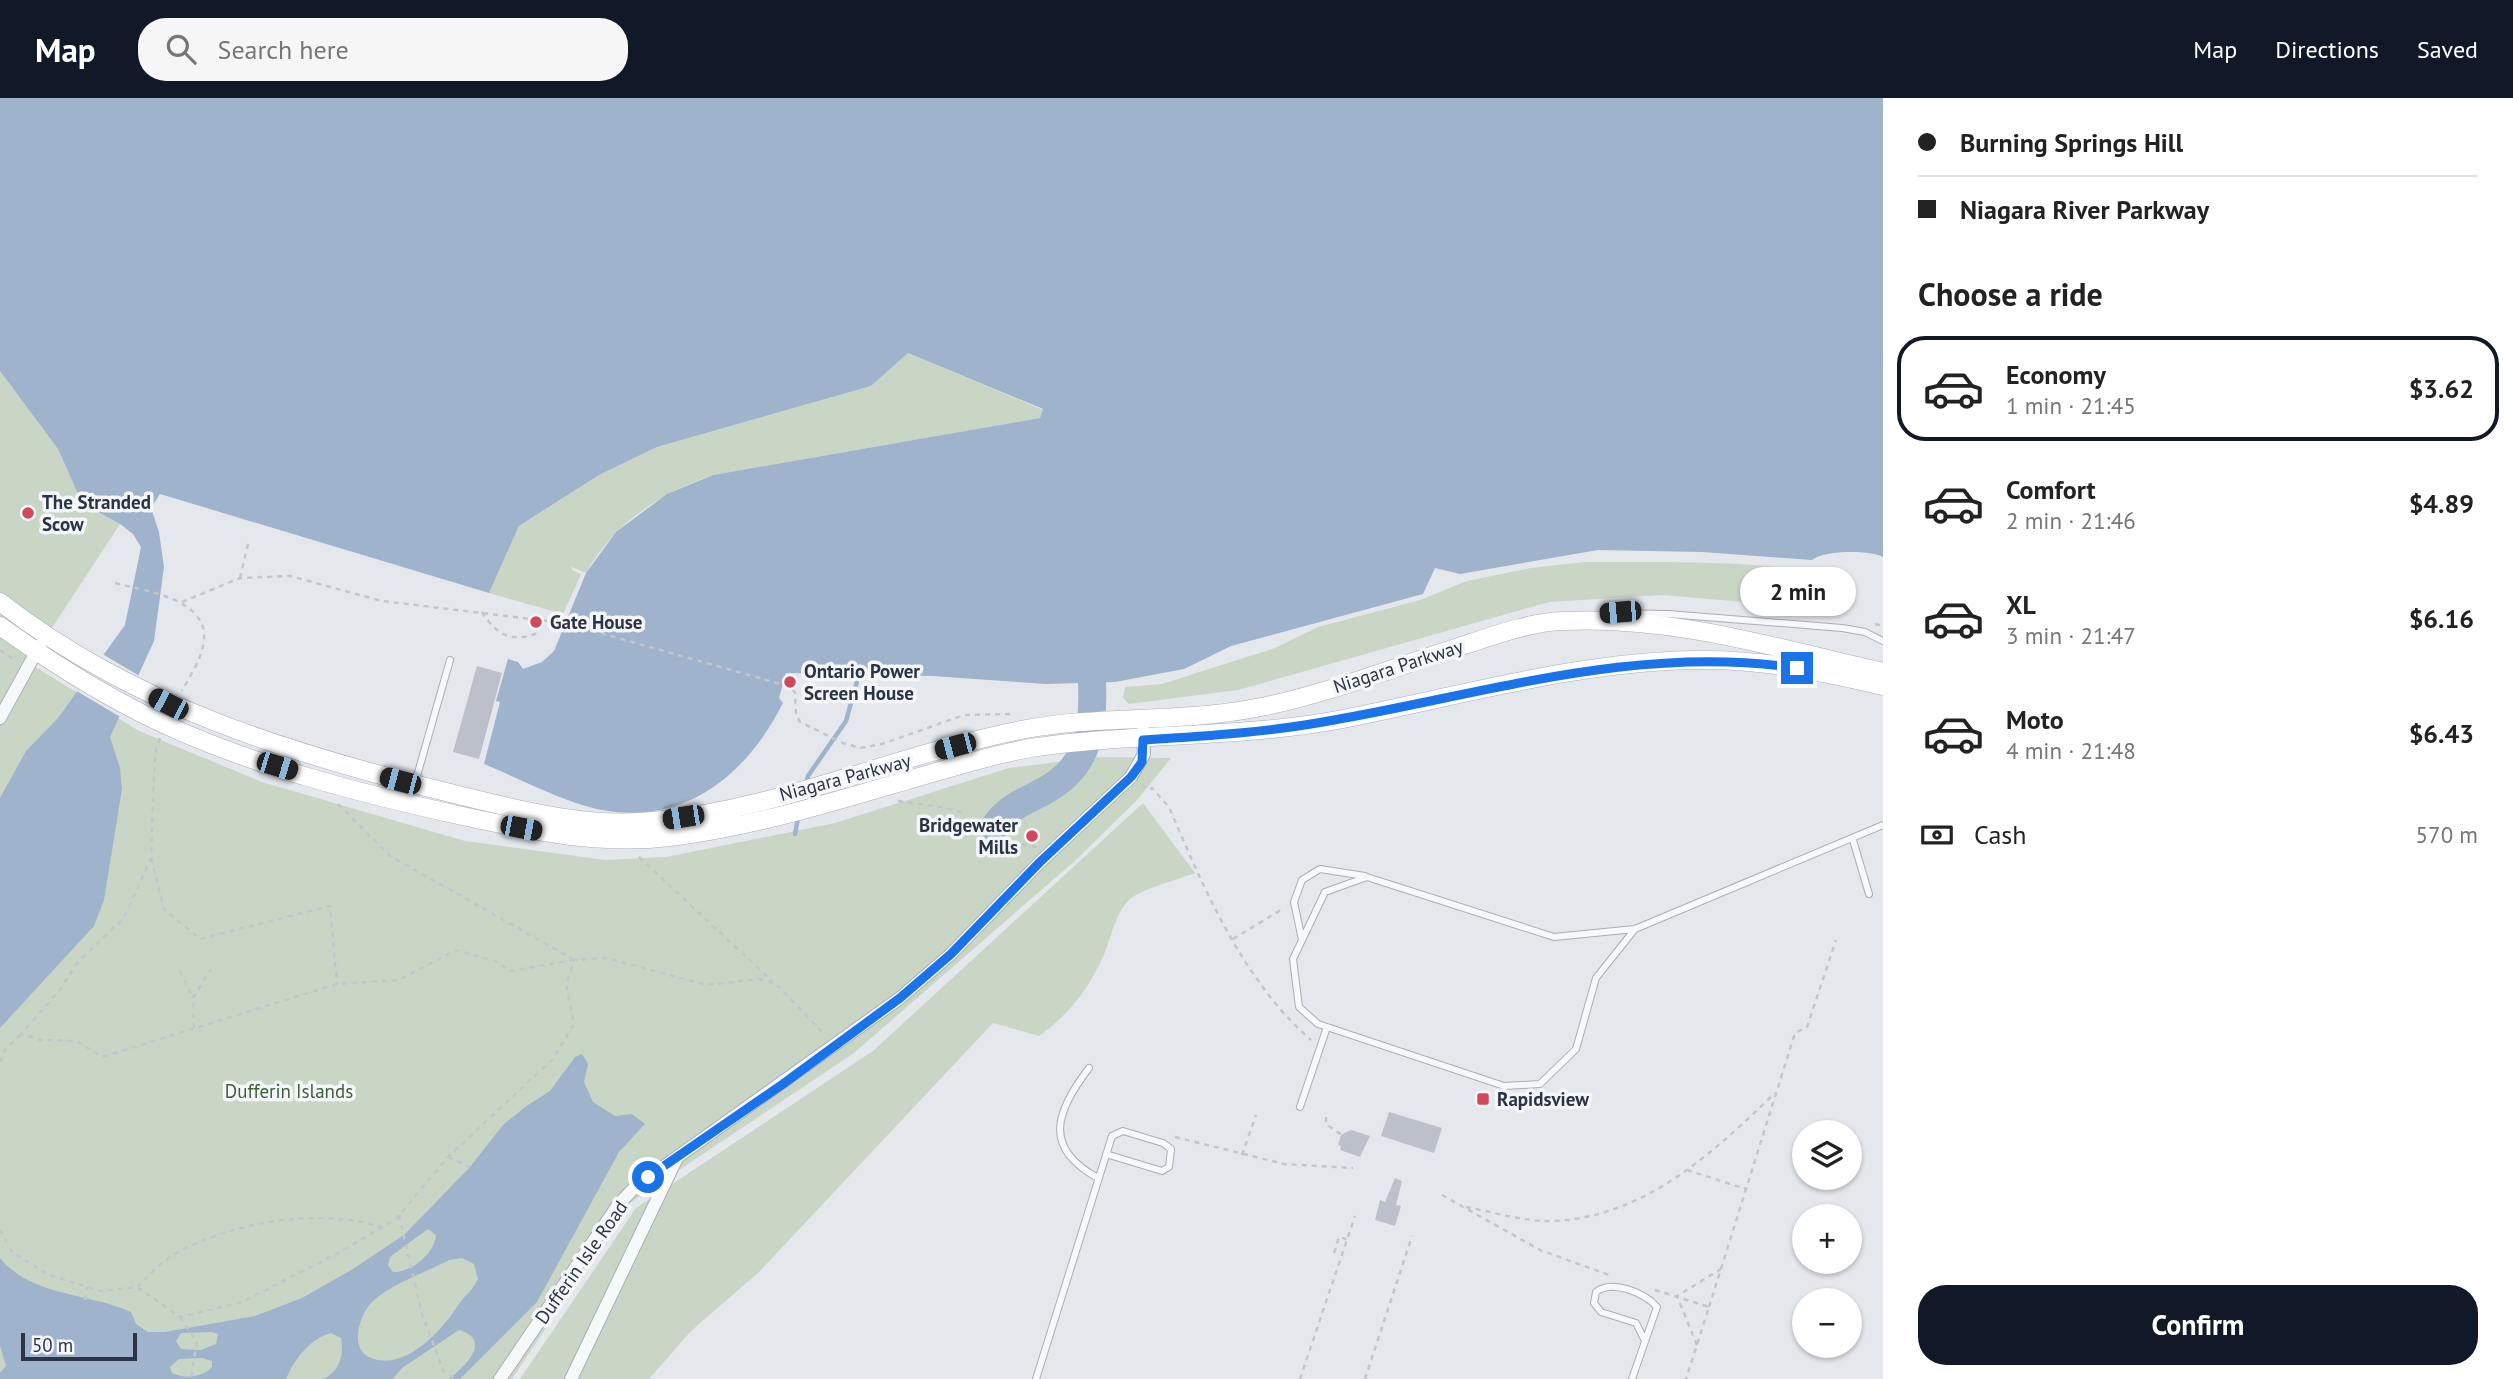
<!DOCTYPE html>
<html lang="en">
<head>
<meta charset="utf-8">
<style>
  :root { --surface:#fff; --page:#f6f6f6; --text:#222; --muted:#767676; --line:#e0e0e0; --accent:#111827 }
  body { margin:0; font-family:"PT Sans",sans-serif; background:var(--page); color:var(--text); height:100vh; display:flex; flex-direction:column; font-size:26px; white-space:nowrap }
  * { box-sizing:border-box; margin:0 }
  p { font-size:23px; color:var(--muted) }
  .icon { flex:none; width:38px; height:38px; fill:none; stroke:currentColor; stroke-width:2; stroke-linecap:round; stroke-linejoin:round }
  .map { position:relative; flex:1; overflow:hidden }
  .side { display:flex; flex-direction:column; background:var(--surface); width:630px }
  .side>* { flex:none }
  .hud { display:grid; align-content:center; height:154px; padding:0 35px; background:var(--surface) }
  .buttons { position:absolute; left:1792px; top:1022px; display:grid; gap:14px }
  .buttons a { display:grid; place-items:center; width:70px; height:70px; border-radius:50%; background:var(--surface); box-shadow:0 2px 5px #0004; font-size:35px }
  .scale { position:absolute; left:21px; bottom:18px; width:116px; box-sizing:border-box; padding-left:7px; border:4px solid #2b3445; border-top:0; font-size:19px; line-height:24px; white-space:nowrap; color:#2b3445; -webkit-text-stroke:5px #f4f6f9; paint-order:stroke }
  .end { position:absolute; width:32px; height:32px; margin:-16px; border:9px solid #1a73e8; background:#fff; box-shadow:0 0 0 4px #fff }
  .from { border-radius:50% }
  .bubble { position:absolute; height:49px; border-radius:24px; background:var(--surface); box-shadow:0 2px 5px #0004; font-size:23px; font-weight:700; line-height:49px; text-align:center }
  .car { position:absolute; width:21px; height:42px; margin:-21px -10px; border-radius:9px; box-shadow:0 0 5px 2px #0007; background:linear-gradient(#222 24%,#8ab4d8 0 40%,#222 0 76%,#8ab4d8 0 86%,#222 0) }
  .hud b { display:flex; align-items:center; gap:24px; height:66px; font-size:26px }
  .hud b+b { border-top:2px solid var(--line) }
  .hud i { width:18px; height:18px; background:var(--text) }
  ul { padding:0; list-style:none }
  li { display:flex; align-items:center; gap:21px; height:105px; margin:0 14px 10px; padding:0 21px; border:4px solid transparent; border-radius:28px }
  li div { flex:1 }
  li b { display:block; font-size:26px }
  li em { font-style:normal; font-weight:700 }
  li.on { border-color:var(--accent) }
  li>.icon { width:63px; height:63px; stroke-width:1.5 }
  h2 { padding:0 35px; font-size:32px; line-height:84px }
  .pay { display:flex; align-items:center; gap:18px; height:77px; padding:0 35px; font-size:26px }
  .pay p { margin-inline-start:auto }
  .cta { display:flex; gap:14px; margin-top:auto; padding:14px 35px }
  .cta a { flex:1; height:80px; border-radius:28px; background:var(--accent); color:#fff; font-size:28px; font-weight:700; line-height:80px; text-align:center }
  header { display:flex; align-items:center; gap:42px; box-sizing:border-box; height:98px; padding:0 35px; background:var(--accent); color:#fff }
  header strong { font-size:33px }
  nav { display:flex; gap:38px; margin-inline-start:auto; font-size:24px }
  .search { width:490px; height:63px; background:var(--page); display:flex; align-items:center; gap:18px; box-sizing:border-box; padding:0 24px; border-radius:28px; color:var(--muted); font-size:26px }
  main { display:flex; flex:1; min-height:0 }
  .map>svg:first-child { display:block }
  .green { fill:#c9d6c5 }
  .water { fill:#9fb4cc; fill-rule:evenodd }
  .pier { fill:#e4e7ec }
  .lines { fill:none; stroke-linecap:round; stroke-linejoin:round }
  .stream { stroke:#9fb4cc; stroke-width:4.5 }
  .river { stroke:#9fb4cc; stroke-width:28 }
  .building { fill:#bbc0ca }
  .service-casing { stroke:#a9aeb7; stroke-width:8 }
  .minor-casing { stroke:#a9aeb7; stroke-width:14 }
  .secondary-casing { stroke:#a9aeb7; stroke-width:19 }
  .path { stroke:#c2c5cb; stroke-width:2.5; stroke-dasharray:5 5; stroke-linecap:butt }
  .service { stroke:#f7f8fa; stroke-width:6 }
  .minor { stroke:#f7f8fa; stroke-width:12 }
  .secondary { stroke:#fff; stroke-width:18 }
  .route { stroke:#1a73e8; stroke-width:9 }
  .poi-dot { fill:#d1495b; stroke:#f4f6f9; stroke-width:2.5 }
  .labels { text-anchor:middle; stroke-width:7; stroke-linejoin:round; paint-order:stroke }
  .poi-label { font-size:19px; font-weight:bold; fill:#2b3445; stroke:#f4f6f9; text-anchor:start }
  .street-label { font-size:19px; fill:#2b3445; stroke:#f4f6f9 }
  .park-label { font-size:19px; fill:#3f6138; stroke:#f4f6f9 }
</style>
</head>
<body>
<header>
<strong>Map</strong>
<div class="search"><svg class="icon" aria-label="search" viewBox="0 0 24 24"><circle cx="10" cy="10" r="6"/><path d="M15 15l6 6"/></svg>Search here</div>
<nav><a>Map</a><a>Directions</a><a>Saved</a></nav>
</header>
<main>
<div class="map">
<svg width="1883" height="1281" viewBox="0 0 1883 1281">
  <rect width="100%" height="100%" fill="#e4e7ec"/>
  <!-- green -->
  <path class="green" d="M908 255 1043 312 1040 320 713 377C660 395 614 425 586 475L572 469V472L581 476 563 516 489 495 519 428 599 377 657 349 871 288Z
    M0 273 58 351 82 405 120 426 29 565 139 633 262 684 465 743 605 762 666 759 835 725 1009 670 1098 659 1171 660 1138 701 1077 761 854 955 628 1106 512 1281H0Z
    M1585 464C1628 465 1842 457 1856 495L1854 503 1841 512 1662 497 1549 504 1238 592 1129 606 1123 600 1125 589 1162 586 1275 550 1318 529 1420 502 1467 483 1531 470Z
    M1143 705 1195 775C1179 781 1142 791 1130 801 1115 815 1112 837 1105 854 1091 888 1069 917 1039 938L993 925 759 1174 691 1233 649 1281H520L636 1110 873 953Z"/>
  <!-- water -->
  <path class="water" d="M0 0H1883V459C1870 452 1824 452 1812 462L1702 454 1598 452 1460 476 1435 470 1423 496 1231 548 1184 571 1115 584 1046 586 932 578 786 575 779 600 783 605C741 688 668 738 573 704 542 693 513 678 484 666L500 604 496 603 508 561 518 564 523 571 542 564 554 553 586 475 616 434 667 396 713 377 1040 320 1043 311 908 255 871 288 657 349 599 377 519 428 489 495 160 396 151 410 159 434 164 469 154 543 110 639 120 670 122 691 104 802 94 828 0 930V700L26 653 58 620 125 527 141 449 133 436 120 426 82 405 58 351 0 273Z
    M582 956 588 966 584 984 593 1004 615 1018 632 1016 645 1026 619 1054 537 1204 460 1281H449C465 1268 493 1242 459 1232L402 1270 393 1281H323C340 1273 344 1257 341 1240L331 1235C309 1241 295 1261 286 1281H0V1275L6 1268 0 1248V1160C32 1199 90 1195 131 1214L136 1226 148 1234H165L255 1218 302 1200 353 1171 404 1137 470 1069 503 1027 525 1009 550 993 575 959ZM428 1131 436 1137C435 1155 411 1175 393 1174L388 1167 390 1159ZM462 1160 474 1166 478 1181C474 1191 465 1197 459 1206 443 1231 408 1271 374 1261 347 1254 359 1216 373 1203 393 1185 425 1175 449 1162ZM212 1234 218 1236 216 1246 201 1252 181 1251 176 1243 181 1235ZM202 1260 212 1263V1269C202 1280 184 1281 172 1275L170 1269 179 1261Z"/>
  <!-- pier -->
  <path class="pier" d="M99 554 143 580 122 620 75 592Z"/>
  <g class="lines">
    <!-- stream -->
    <path class="stream" d="M806 687 808 678 846 623 859 576
      M795 736 798 720"/>
    <!-- river -->
    <path class="river" d="M994 729C1008 708 1025 704 1046 692 1089 668 1094 630 1092 585"/>
  </g>
  <!-- building -->
  <path class="building" d="M477 568 502 575 479 661 453 654Z
    M1389 1014 1442 1030 1434 1055 1381 1038Z
    M1351 1032 1370 1038 1360 1059 1340 1052 1341 1048 1338 1047 1341 1037Z
    M1395 1080 1402 1083 1396 1107 1401 1108 1395 1128 1375 1122 1380 1102 1385 1104Z"/>
  <g class="lines">
    <defs>
      <path id="service" d="M1608 515 1668 516 1842 530 1865 534 1883 543
        M415 685 450 562
        M1853 742 1869 796
        M1635 831 1596 880 1576 951 1540 986 1504 988 1318 926 1299 909 1293 861 1325 794 1367 779 1554 839 1635 831 1883 727
        M1302 842 1294 804 1302 782 1320 771 1365 778
        M1089 970C1057 1012 1041 1049 1098 1080
        M1300 1009 1327 929
        M1036 1281 1112 1038 1123 1033 1163 1045 1171 1051 1169 1069 1162 1073 1106 1056
        M1632 1281 1657 1209C1645 1195 1612 1181 1596 1194L1594 1205 1601 1214 1636 1225 1644 1241"/>
      <path id="minor" d="M0 620 40 547
        M500 1281 618 1107 634 1090 900 900 951 856 1040 764 1131 679 1144 656 1143 632
        M571 1281 677 1060"/>
      <path id="secondary" d="M0 504C134 608 288 655 450 695 516 711 584 730 653 723 781 711 900 655 1026 631 1103 617 1183 625 1261 609 1331 595 1400 567 1468 546 1498 536 1532 524 1563 523 1674 518 1776 550 1883 574
        M0 528C55 567 115 605 177 632 266 671 363 696 458 717 528 732 598 748 670 739 751 729 830 705 908 682 949 671 989 657 1031 650 1134 634 1239 641 1343 621 1460 598 1579 563 1699 562 1762 561 1823 574 1883 588"/>
    </defs>
    <!-- service casing -->
    <use href="#service" class="service-casing"/>
    <!-- minor casing -->
    <use href="#minor" class="minor-casing"/>
    <!-- secondary casing -->
    <use href="#secondary" class="secondary-casing"/>
    <!-- path -->
    <path class="path" d="M240 480 248 446
      M115 485C145 493 214 501 203 548 200 564 189 579 182 593
      M182 504 240 480 290 478 382 503 565 525 784 587 795 594 796 616 800 624 843 645 860 650 882 646 964 617 1012 616
      M482 514C495 535 510 545 535 536L540 522
      M1875 526 1883 528
      M0 552 14 562
      M160 640 155 655 151 760 124 820 78 864 59 893 21 936 40 942 77 943 102 959 337 886 399 882 456 852 495 863 511 873 574 862
      M1142 687 1150 692 1152 690 1169 709C1204 791 1243 883 1311 942
      M898 703 946 710 963 715
      M338 706 390 758 573 861
      M1022 746 1036 749
      M639 759 772 883
      M151 760 164 811 200 841 330 808 337 886
      M1233 841 1284 810
      M180 873 193 900
      M194 930 193 900 211 871
      M0 964 5 952 21 936
      M1326 1019V1026L1342 1037
      M1175 1039 1284 1066 1353 1070
      M1242 1057 1256 1017
      M448 1059 470 1069
      M1687 1072 1746 1091
      M1442 1097 1540 1152 1612 1178
      M1466 1109C1494 1114 1524 1124 1552 1123 1643 1120 1712 1056 1775 995
      M399 1117 422 1216 444 1274 456 1281
      M0 1132 12 1154 49 1177 101 1193 137 1189 180 1219 242 1204 342 1153 396 1121 448 1059 553 961 574 926 566 887 574 862 606 860 707 887 759 881 775 885 824 936
      M1334 1155 1339 1139 1346 1141
      M137 1189C148 1179 160 1165 173 1157 232 1124 316 1109 381 1129
      M1655 1192 1709 1209 1686 1281
      M85 1202 87 1189
      M1709 1209 1795 935 1807 929 1836 842
      M180 1219 197 1244 191 1281
      M1697 1247 1677 1198 1721 1171
      M1300 1281 1355 1118
      M1365 1281 1412 1138"/>
    <!-- service -->
    <use href="#service" class="service"/>
    <!-- minor -->
    <use href="#minor" class="minor"/>
    <!-- secondary -->
    <use href="#secondary" class="secondary"/>
  </g>
  <g class="lines">
    <!-- route -->
    <path class="route" d="M648 1079 783 986 900 900 951 856 1040 764 1131 679 1142 664 1143 642C1207 638 1271 634 1334 622 1488 595 1639 546 1797 570"/>
  </g>
  <!-- markers -->
  <g class="poi-dot">
    <circle cx="28" cy="415" r="7"/>
    <circle cx="536" cy="524" r="7"/>
    <circle cx="790" cy="584" r="7"/>
    <circle cx="1032" cy="738" r="7"/>
    <rect x="1476" y="994" width="14" height="14" rx="3.5"/>
  </g>
  <g class="labels">
    <!-- poi labels -->
    <g class="poi-label">
      <text x="42" y="411">The Stranded<tspan x="42" dy="22">Scow</tspan></text>
      <text x="550" y="531">Gate House</text>
      <text x="804" y="580">Ontario Power<tspan x="804" dy="22">Screen House</tspan></text>
      <text x="1018" y="734" text-anchor="end">Bridgewater<tspan x="1018" dy="22">Mills</tspan></text>
      <text x="1497" y="1008">Rapidsview</text>
    </g>
    <!-- street labels -->
    <g class="street-label">
      <text transform="translate(1398 568) rotate(-18)" y="7">Niagara Parkway</text>
      <text transform="translate(845 679) rotate(-15)" y="7">Niagara Parkway</text>
      <text transform="translate(581 1164) rotate(-55)" y="7">Dufferin Isle Road</text>
    </g>
    <!-- park labels -->
    <g class="park-label">
      <text x="289" y="1000">Dufferin Islands</text>
    </g>
  </g>
</svg>
<div class="buttons">
<a><svg class="icon" aria-label="layers" viewBox="0 0 24 24"><path d="M12 4l9 5-9 5-9-5zM3 14l9 5 9-5"/></svg></a>
<a>+</a>
<a>−</a>
</div>
<div class="scale">50 m</div>
<i class="end from" style="left:648px;top:1079px"></i>
<i class="end" style="left:1797px;top:570px"></i>
<div class="bubble" style="left:1740px;top:469px;width:116px">2 min</div>
<i class="car" style="left:1620px;top:514px;rotate:265deg"></i>
<i class="car" style="left:168px;top:606px;rotate:297deg"></i>
<i class="car" style="left:955px;top:648px;rotate:255deg"></i>
<i class="car" style="left:277px;top:668px;rotate:107deg"></i>
<i class="car" style="left:400px;top:683px;rotate:285deg"></i>
<i class="car" style="left:683px;top:719px;rotate:261deg"></i>
<i class="car" style="left:521px;top:730px;rotate:101deg"></i>
</div>
<section class="side">
<div class="hud">
<b><i class="from"></i>Burning Springs Hill</b>
<b><i></i>Niagara River Parkway</b>
</div>
<h2>Choose a ride</h2>
<ul>
<li class="on"><svg class="icon" aria-label="car" viewBox="0 0 24 24"><path d="M5 17H2v-5l4-1 3-4h7l3 4 3 1v5h-3M9 17h6M6 11h13"/><circle cx="7" cy="17" r="2"/><circle cx="17" cy="17" r="2"/></svg><div><b>Economy</b><p>1 min · 21:45</p></div><em>$3.62</em></li>
<li><svg class="icon" aria-label="car" viewBox="0 0 24 24"><path d="M5 17H2v-5l4-1 3-4h7l3 4 3 1v5h-3M9 17h6M6 11h13"/><circle cx="7" cy="17" r="2"/><circle cx="17" cy="17" r="2"/></svg><div><b>Comfort</b><p>2 min · 21:46</p></div><em>$4.89</em></li>
<li><svg class="icon" aria-label="car" viewBox="0 0 24 24"><path d="M5 17H2v-5l4-1 3-4h7l3 4 3 1v5h-3M9 17h6M6 11h13"/><circle cx="7" cy="17" r="2"/><circle cx="17" cy="17" r="2"/></svg><div><b>XL</b><p>3 min · 21:47</p></div><em>$6.16</em></li>
<li><svg class="icon" aria-label="car" viewBox="0 0 24 24"><path d="M5 17H2v-5l4-1 3-4h7l3 4 3 1v5h-3M9 17h6M6 11h13"/><circle cx="7" cy="17" r="2"/><circle cx="17" cy="17" r="2"/></svg><div><b>Moto</b><p>4 min · 21:48</p></div><em>$6.43</em></li>
</ul>
<div class="pay"><svg class="icon" aria-label="cash" viewBox="0 0 24 24"><path d="M3 7h18v10H3z"/><circle cx="12" cy="12" r="2"/></svg>Cash<p>570 m</p></div>
<div class="cta"><a>Confirm</a></div>
</section>
</main>
</body>
</html>
